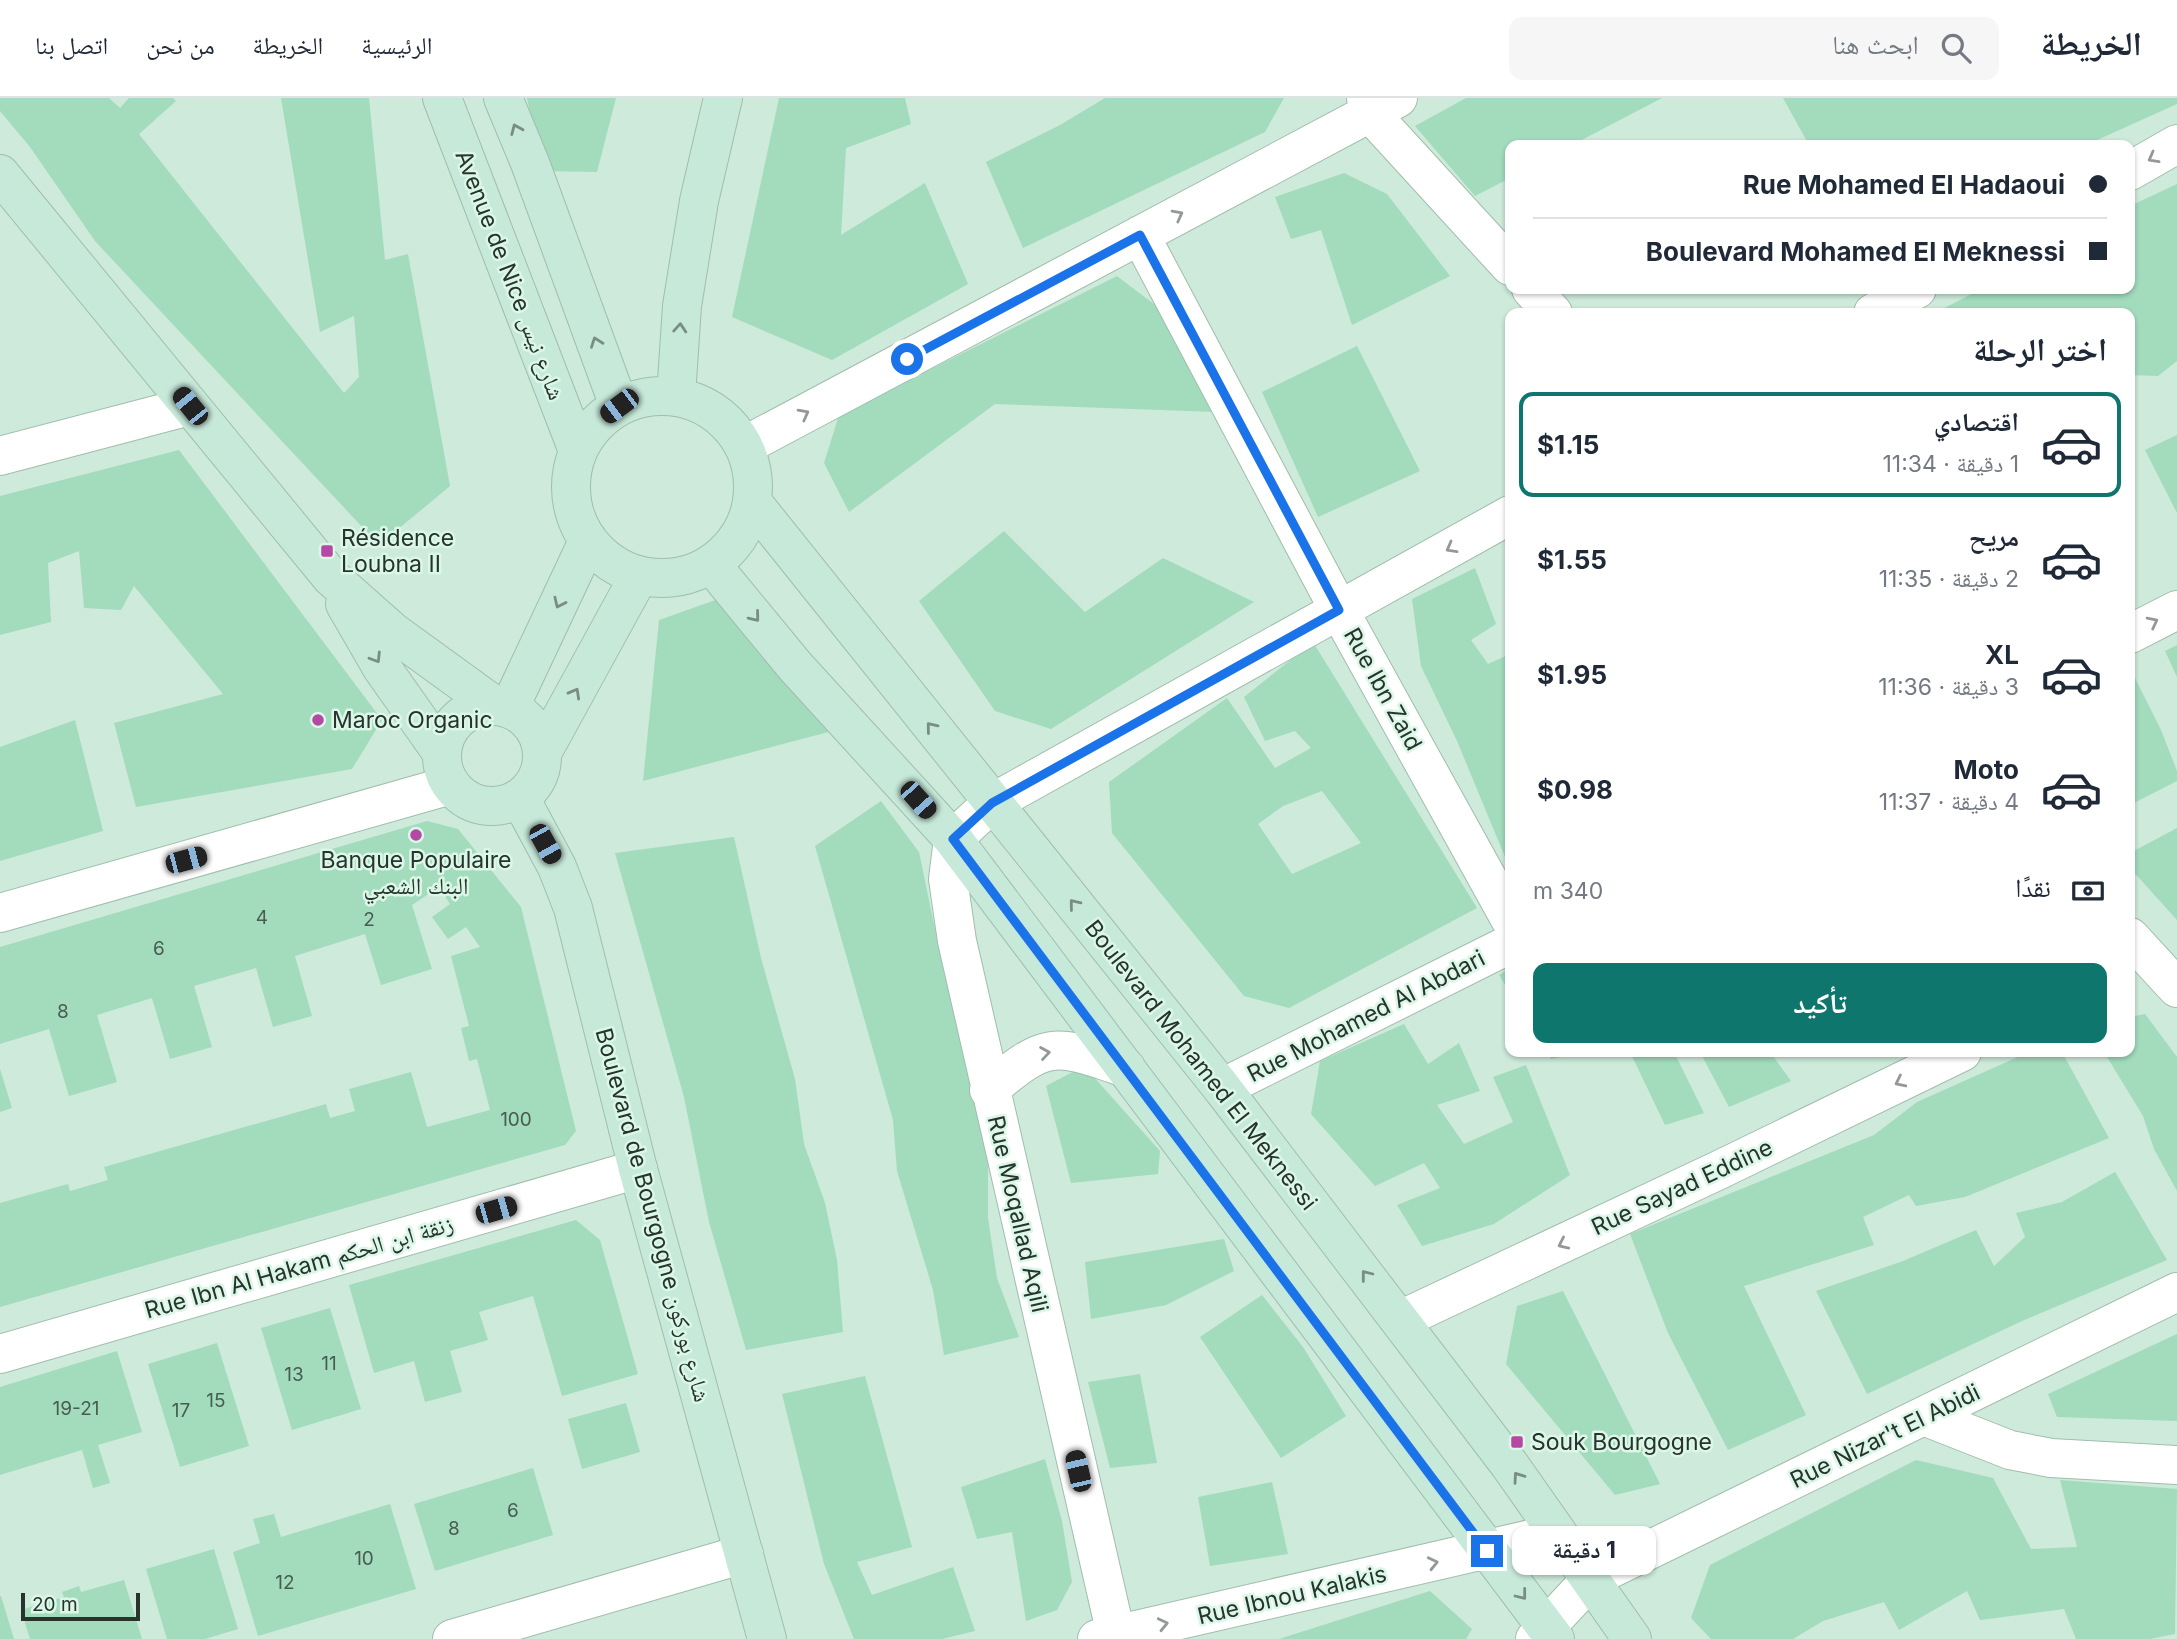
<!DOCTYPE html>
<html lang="ar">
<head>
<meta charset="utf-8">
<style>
  :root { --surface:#fff; --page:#f6f6f7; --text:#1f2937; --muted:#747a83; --line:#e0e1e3; --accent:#0f766e }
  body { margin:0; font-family:Inter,"Noto Naskh Arabic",sans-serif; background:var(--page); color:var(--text); direction:rtl; height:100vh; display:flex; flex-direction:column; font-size:26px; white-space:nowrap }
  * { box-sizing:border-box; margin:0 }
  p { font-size:23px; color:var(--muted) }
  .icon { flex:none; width:38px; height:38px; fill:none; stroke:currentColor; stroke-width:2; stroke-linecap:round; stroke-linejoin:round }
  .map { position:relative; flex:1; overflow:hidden; direction:ltr }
  .panel { position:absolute; left:1505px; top:210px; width:630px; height:749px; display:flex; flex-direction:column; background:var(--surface); border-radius:14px; box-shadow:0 2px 5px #0004; direction:rtl }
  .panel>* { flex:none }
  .hud { position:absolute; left:1505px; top:42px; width:630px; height:154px; border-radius:14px; box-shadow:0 2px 5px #0004; direction:rtl; display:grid; align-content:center; height:154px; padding:0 28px; background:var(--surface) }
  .scale { position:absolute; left:21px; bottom:18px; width:119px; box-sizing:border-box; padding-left:7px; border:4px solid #28332d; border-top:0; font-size:19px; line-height:24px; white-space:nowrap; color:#28332d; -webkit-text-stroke:5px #daf7e7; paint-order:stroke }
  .end { position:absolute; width:32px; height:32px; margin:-16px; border:9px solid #1a73e8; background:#fff; box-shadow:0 0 0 4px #fff }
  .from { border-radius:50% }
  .bubble { position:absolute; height:49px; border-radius:14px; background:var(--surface); box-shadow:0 2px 5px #0004; font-size:23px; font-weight:700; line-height:49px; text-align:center; direction:rtl }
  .car { position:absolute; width:21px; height:42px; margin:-21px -10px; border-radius:9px; box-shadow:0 0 5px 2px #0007; background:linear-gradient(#222 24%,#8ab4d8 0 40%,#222 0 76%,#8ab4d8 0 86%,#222 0) }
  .hud b { display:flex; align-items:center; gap:24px; height:66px; font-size:26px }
  .hud b+b { border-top:2px solid var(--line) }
  .hud i { width:18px; height:18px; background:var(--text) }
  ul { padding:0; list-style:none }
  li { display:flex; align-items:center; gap:21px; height:105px; margin:0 14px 10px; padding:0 14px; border:4px solid transparent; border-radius:14px }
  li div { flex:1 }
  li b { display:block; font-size:26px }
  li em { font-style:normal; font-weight:700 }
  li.on { border-color:var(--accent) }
  li>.icon { width:63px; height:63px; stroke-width:1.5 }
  h2 { padding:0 28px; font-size:32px; line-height:84px }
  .pay { display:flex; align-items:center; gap:18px; height:77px; padding:0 28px; font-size:26px }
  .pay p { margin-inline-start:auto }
  .primary-button { display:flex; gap:14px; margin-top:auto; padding:14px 28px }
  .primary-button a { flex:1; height:80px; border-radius:14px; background:var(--accent); color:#fff; font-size:28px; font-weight:700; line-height:80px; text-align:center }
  header { display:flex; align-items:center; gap:42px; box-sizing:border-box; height:98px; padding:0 35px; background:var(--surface); border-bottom:2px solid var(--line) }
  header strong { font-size:33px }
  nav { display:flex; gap:38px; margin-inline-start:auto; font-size:24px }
  .search { width:490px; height:63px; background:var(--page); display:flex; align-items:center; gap:18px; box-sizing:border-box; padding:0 24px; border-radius:14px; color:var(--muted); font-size:26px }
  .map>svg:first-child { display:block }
  .building { fill:#a3dbbd; fill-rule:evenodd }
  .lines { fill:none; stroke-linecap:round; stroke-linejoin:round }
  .street-casing { stroke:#a1bdad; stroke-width:40 }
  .secondary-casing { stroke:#a1bdad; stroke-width:40 }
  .street { stroke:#fff; stroke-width:38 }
  .secondary { stroke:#c7e9da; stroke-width:38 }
  .oneway { stroke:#788e84 }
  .oneway2 { stroke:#949996 }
  .route { stroke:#1a73e8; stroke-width:9 }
  .poi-dot { fill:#b547a5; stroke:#daf7e7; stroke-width:2.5 }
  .labels { text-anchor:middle; stroke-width:5; stroke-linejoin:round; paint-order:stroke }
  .number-label { font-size:19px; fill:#475d51 }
  .street-label { font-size:23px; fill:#28332d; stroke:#daf7e7 }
  .poi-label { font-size:23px; fill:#28332d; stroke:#daf7e7; text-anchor:start }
</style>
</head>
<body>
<header>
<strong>الخريطة</strong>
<div class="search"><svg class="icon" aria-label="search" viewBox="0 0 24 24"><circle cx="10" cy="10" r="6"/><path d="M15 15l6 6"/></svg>ابحث هنا</div>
<nav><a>الرئيسية</a><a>الخريطة</a><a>من نحن</a><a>اتصل بنا</a></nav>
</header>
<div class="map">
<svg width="2177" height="1541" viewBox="0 0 2177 1541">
  <rect width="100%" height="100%" fill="#cdeada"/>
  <!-- building -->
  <path class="building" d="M0 0H109L120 10 129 0H173L176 3 139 36 344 295 359 279 354 218 320 234 281 0H369L385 162 408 156 450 388 379 447 95 143 30 49 0 13Z
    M527 0H616L597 74 542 73Z
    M779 0H905L911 26 846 50 841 137 925 85 968 186 832 262 732 219Z
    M1105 0H1284L1265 34 1023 150 986 64 1060 27Z
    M1466 0H1662L1572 47H1510V80L1475 98 1415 28Z
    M1783 0H2177V6L2086 47H1809Z
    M1344 75 1387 96 1450 178 1352 227 1321 132 1291 141 1275 99Z
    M2177 86V263L2158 278 2130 277V215H1935L1981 191H2130V108Z
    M1117 178 1163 213 1216 314 995 306 849 414 824 365 839 317Z
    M1357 248 1420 373 1318 419 1262 294Z
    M2177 337V415L2145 352Z
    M179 352 382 622 352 671 136 709 114 625 223 596 134 488 121 512 84 510 79 453 48 465 51 524 0 537V398Z
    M1004 433 1085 514 1163 460 1254 504 1051 631 995 613 919 503Z
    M1475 470 1496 526 1471 542 1488 566 1510 556V771L1457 643 1421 568 1412 501Z
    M724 499 836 632 643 683 659 522Z
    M1313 544 1477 810 1289 910 1244 898 1112 735 1109 684 1227 600 1275 670 1311 650 1295 633 1265 643 1244 599ZM1322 693 1361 745 1292 776 1258 726 1283 708Z
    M2177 547V579L2165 553Z
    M2130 570 2161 632 2177 673V683L2130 707Z
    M75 622 103 733 0 763V649Z
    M881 703 919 754 942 865 964 936 988 1052V1120L997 1180 1019 1239 944 1257 933 1192 897 1073 893 1022 815 748Z
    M427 723 458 731 521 809 576 1033 565 1047 0 1209V1105L68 1086 70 1093 108 1082 104 1069 326 1006 330 1020 355 1013 349 991 411 974 427 1029 490 1012 477 961 469 963 461 930 469 928 451 858 480 849 466 829 448 841 432 819 450 806 439 789 412 807 432 871 381 887 365 836 295 858 312 918 273 929 256 870 194 888 212 949 170 961 152 900 97 917 117 984 69 998 49 931 0 946V849Z
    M2177 730V822L2130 770V755Z
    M734 739 761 860 795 981 804 1046 825 1105 837 1162 843 1234 746 1252 709 1124 684 999 615 755Z
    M1510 870V895L1499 877Z
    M2145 916 2177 959V1093L2154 1051 2143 1018 2104 954H2130V919Z
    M1404 926 1428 966 1459 945 1480 993 1437 1007 1464 1046 1513 1024 1493 979 1526 967 1570 1077 1494 1126 1422 1148 1397 1107 1440 1090 1424 1065 1375 1088 1311 1016 1320 963Z
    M1547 954H1580V955L1551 961Z
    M1630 954H1674L1704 1015 1665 1027Z
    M1700 954H1770L1791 983 1729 1009Z
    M2029 954H2062L2109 1040 1965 1099 1916 1108 1909 1097 1863 1119 1874 1147 1744 1188 1806 1317 1728 1352 1668 1235 1630 1136 1874 1037 1917 1004Z
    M1084 968 1160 1053 1158 1076 1071 1085 1046 988Z
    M0 971 12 1010 0 1014Z
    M2115 1074 2167 1162 2022 1223 1867 1296 1816 1193 1903 1163 1976 1132 1994 1168 2025 1139 2016 1115 2062 1104Z
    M576 1122 600 1142 638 1276 562 1298 533 1198 479 1214 488 1242 450 1253 462 1294 425 1304 414 1263 374 1275 349 1187Z
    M1224 1141 1234 1173 1166 1207 1091 1221 1085 1164Z
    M1563 1193 1660 1386 1615 1397 1506 1266 1517 1208Z
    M1262 1197 1303 1249 1346 1318 1281 1360 1200 1239Z
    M330 1210 361 1311 292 1332 261 1230Z
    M2177 1236V1323L2057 1319 2048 1296Z
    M217 1245 249 1348 180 1369 148 1266Z
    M117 1253 142 1334 98 1347 110 1385 93 1390 82 1352 0 1377V1289Z
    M1140 1276 1157 1365 1110 1370 1088 1284Z
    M865 1278 912 1449 857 1464 872 1497 953 1469 975 1533 942 1541H854L824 1466 782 1296Z
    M626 1305 640 1354 582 1371 568 1321Z
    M1045 1361 1062 1423 1072 1484 1057 1512 1026 1523 1012 1434 977 1441 961 1389Z
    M1916 1362 1993 1380 2031 1451 2077 1449 2060 1382 2177 1391 2175 1536 2150 1541H2076L2064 1511 1980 1522 1967 1493 1899 1532 1884 1504 1823 1523 1793 1541H1711L1691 1520 1710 1467Z
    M533 1370 553 1437 435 1473 414 1406Z
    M1272 1384 1288 1456 1210 1468 1198 1399Z
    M390 1406 416 1491 258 1538 233 1454 260 1445 253 1421 274 1416 281 1439Z
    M214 1451 238 1531 205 1541H167L146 1471Z
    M124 1482 142 1541H30L21 1512 64 1499 62 1494 79 1488 81 1494Z
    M1430 1493 1472 1531 1466 1541H1279Z
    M0 1498H1L14 1541H0Z"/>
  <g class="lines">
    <defs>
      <path id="street" d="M1366 0 1370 15 1510 168
        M2130 73 2177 46
        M1140 137 1339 512 1510 821
        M1531 191 1553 215
        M1873 215 1917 191
        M744 348 1398 0
        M0 358 190 308
        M2130 536 2177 512
        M0 815 451 687
        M2130 839 2177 890
        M1222 990 1510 846
        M989 992C1048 941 1054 946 1126 970
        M1400 1222 1719 1072 1962 954
        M0 1256 638 1071
        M1926 1319 2010 1352 2051 1360 2177 1367
        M452 1541 744 1456
        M1097 1541 1557 1435
        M1117 1541 957 843 948 781 953 741 992 705 1510 417
        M1535 1541 1592 1480 2177 1194"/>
      <path id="secondary" d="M442 0 578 353
        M503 0 530 65 619 308
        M0 76 331 479 393 534 495 608
        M571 389a91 91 0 1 1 182 0a91 91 0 1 1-182 0Z
        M676 298 682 208 699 103 723 0
        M753 405 1222 990 1509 1366 1632 1541
        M711 466 795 568 953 741 1555 1541
        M345 506 382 570 442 655
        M442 658a50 50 0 1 1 100 0a50 50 0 1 1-100 0Z
        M509 611 588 443
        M542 655 639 478
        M520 700 557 769 573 810 638 1071 767 1541"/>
    </defs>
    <!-- street casing -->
    <use href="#street" class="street-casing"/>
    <!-- secondary casing -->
    <use href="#secondary" class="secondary-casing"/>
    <!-- street -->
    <use href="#street" class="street"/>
    <!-- secondary -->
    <use href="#secondary" class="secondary"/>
  </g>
  <!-- one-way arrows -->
  <defs><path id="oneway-chevron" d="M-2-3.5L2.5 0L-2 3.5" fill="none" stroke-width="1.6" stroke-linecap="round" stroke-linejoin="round" transform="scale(1.75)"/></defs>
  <g class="oneway">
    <use href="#oneway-chevron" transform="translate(516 31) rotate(-113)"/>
    <use href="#oneway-chevron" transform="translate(680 230) rotate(-86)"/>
    <use href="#oneway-chevron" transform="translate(596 244) rotate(-110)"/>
    <use href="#oneway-chevron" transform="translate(559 505) rotate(115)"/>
    <use href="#oneway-chevron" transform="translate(755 519) rotate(51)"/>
    <use href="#oneway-chevron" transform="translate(376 560) rotate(58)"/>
    <use href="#oneway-chevron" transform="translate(575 595) rotate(-61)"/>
    <use href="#oneway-chevron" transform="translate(931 629) rotate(-129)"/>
    <use href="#oneway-chevron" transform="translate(1074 806) rotate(-129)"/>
    <use href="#oneway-chevron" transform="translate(1366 1177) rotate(-128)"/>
    <use href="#oneway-chevron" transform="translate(1518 1379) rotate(-125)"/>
    <use href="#oneway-chevron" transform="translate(1522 1497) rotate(52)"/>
  </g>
  <g class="oneway2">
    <use href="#oneway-chevron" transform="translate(2153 60) rotate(151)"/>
    <use href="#oneway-chevron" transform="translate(1178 117) rotate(-28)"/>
    <use href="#oneway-chevron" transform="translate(804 316) rotate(-28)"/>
    <use href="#oneway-chevron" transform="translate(1451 450) rotate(151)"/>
    <use href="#oneway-chevron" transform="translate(2153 524) rotate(-27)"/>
    <use href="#oneway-chevron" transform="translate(1045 955) rotate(-9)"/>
    <use href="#oneway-chevron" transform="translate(1900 984) rotate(154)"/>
    <use href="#oneway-chevron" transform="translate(1563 1146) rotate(155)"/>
    <use href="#oneway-chevron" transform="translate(1433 1465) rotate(-13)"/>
    <use href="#oneway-chevron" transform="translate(1163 1526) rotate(-13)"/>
  </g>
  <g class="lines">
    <!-- route -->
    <path class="route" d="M907 261 1140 137 1339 512 992 705 953 741 1487 1453"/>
  </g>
  <!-- markers -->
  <g class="poi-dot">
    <rect x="320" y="446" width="14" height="14" rx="3.5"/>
    <circle cx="318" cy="622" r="7"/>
    <circle cx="416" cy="737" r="7"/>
    <rect x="1510" y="1337" width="14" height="14" rx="3.5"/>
  </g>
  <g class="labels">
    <!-- number labels -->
    <g class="number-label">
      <text x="262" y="826">4</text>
      <text x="369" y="828">2</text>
      <text x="159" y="857">6</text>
      <text x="63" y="920">8</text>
      <text x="516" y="1028">100</text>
      <text x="329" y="1272">11</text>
      <text x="294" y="1283">13</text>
      <text x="216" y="1309">15</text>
      <text x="76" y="1317">19-21</text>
      <text x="181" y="1319">17</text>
      <text x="513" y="1419">6</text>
      <text x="454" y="1437">8</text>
      <text x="364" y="1467">10</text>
      <text x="285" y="1491">12</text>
    </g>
    <!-- street labels -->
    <g class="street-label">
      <text transform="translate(510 177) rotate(69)" y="8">Avenue de Nice شارع نيس</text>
      <text transform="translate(1383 591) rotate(61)" y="8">Rue Ibn Zaid</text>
      <text transform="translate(1366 918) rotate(-27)" y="8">Rue Mohamed Al Abdari</text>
      <text transform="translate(1201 967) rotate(52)" y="8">Boulevard Mohamed El Meknessi</text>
      <text transform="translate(1682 1089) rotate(-25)" y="8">Rue Sayad Eddine</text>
      <text transform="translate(1018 1116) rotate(77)" y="8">Rue Moqallad Aqili</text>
      <text transform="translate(653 1117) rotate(75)" y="8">Boulevard de Bourgogne شارع بوركون</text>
      <text transform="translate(299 1169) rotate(-16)" y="8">Rue Ibn Al Hakam زنقة ابن الحكم</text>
      <text transform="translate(1885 1338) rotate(-26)" y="8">Rue Nizar't El Abidi</text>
      <text transform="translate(1292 1497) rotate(-13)" y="8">Rue Ibnou Kalakis</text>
    </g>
    <!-- poi labels -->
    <g class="poi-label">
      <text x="341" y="448">Résidence<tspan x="341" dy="26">Loubna II</tspan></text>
      <text x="332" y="630">Maroc Organic</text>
      <text x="416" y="770" text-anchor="middle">Banque Populaire<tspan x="416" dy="26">البنك الشعبي</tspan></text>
      <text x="1531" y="1352">Souk Bourgogne</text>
    </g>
  </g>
</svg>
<div class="scale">20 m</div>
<i class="end from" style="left:907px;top:261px"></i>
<i class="end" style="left:1487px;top:1453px"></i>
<div class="bubble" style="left:1512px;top:1428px;width:144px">1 دقيقة</div>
<i class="car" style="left:190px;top:308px;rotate:321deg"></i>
<i class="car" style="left:619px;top:308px;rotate:233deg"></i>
<i class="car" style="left:918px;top:702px;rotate:138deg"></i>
<i class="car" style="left:545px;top:746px;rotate:151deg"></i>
<i class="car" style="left:186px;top:762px;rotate:75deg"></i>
<i class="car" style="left:496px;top:1112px;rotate:74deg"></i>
<i class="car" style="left:1078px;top:1373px;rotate:347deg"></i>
<div class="hud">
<b><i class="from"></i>Rue Mohamed El Hadaoui</b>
<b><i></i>Boulevard Mohamed El Meknessi</b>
</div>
<section class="panel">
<h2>اختر الرحلة</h2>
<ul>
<li class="on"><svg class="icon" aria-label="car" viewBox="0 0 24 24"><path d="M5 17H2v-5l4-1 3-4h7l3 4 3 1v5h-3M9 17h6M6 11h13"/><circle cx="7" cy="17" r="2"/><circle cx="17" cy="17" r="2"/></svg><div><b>اقتصادي</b><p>1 دقيقة · 11:34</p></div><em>$1.15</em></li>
<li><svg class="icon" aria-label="car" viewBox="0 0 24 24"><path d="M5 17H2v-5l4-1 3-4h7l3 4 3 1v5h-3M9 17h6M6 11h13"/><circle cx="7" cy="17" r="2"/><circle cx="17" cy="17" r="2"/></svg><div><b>مريح</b><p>2 دقيقة · 11:35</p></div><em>$1.55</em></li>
<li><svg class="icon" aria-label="car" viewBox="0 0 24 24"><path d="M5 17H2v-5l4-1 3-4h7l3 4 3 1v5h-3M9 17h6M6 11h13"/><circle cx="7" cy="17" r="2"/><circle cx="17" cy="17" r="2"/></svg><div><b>XL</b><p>3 دقيقة · 11:36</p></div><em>$1.95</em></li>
<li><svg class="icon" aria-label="car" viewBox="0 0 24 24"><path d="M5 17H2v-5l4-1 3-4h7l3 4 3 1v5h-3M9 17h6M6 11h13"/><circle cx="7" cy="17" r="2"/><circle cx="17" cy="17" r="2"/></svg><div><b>Moto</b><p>4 دقيقة · 11:37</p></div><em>$0.98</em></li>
</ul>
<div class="pay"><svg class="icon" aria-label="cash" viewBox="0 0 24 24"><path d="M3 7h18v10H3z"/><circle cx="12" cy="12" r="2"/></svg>نقدًا<p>340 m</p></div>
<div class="primary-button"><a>تأكيد</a></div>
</section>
</div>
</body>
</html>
